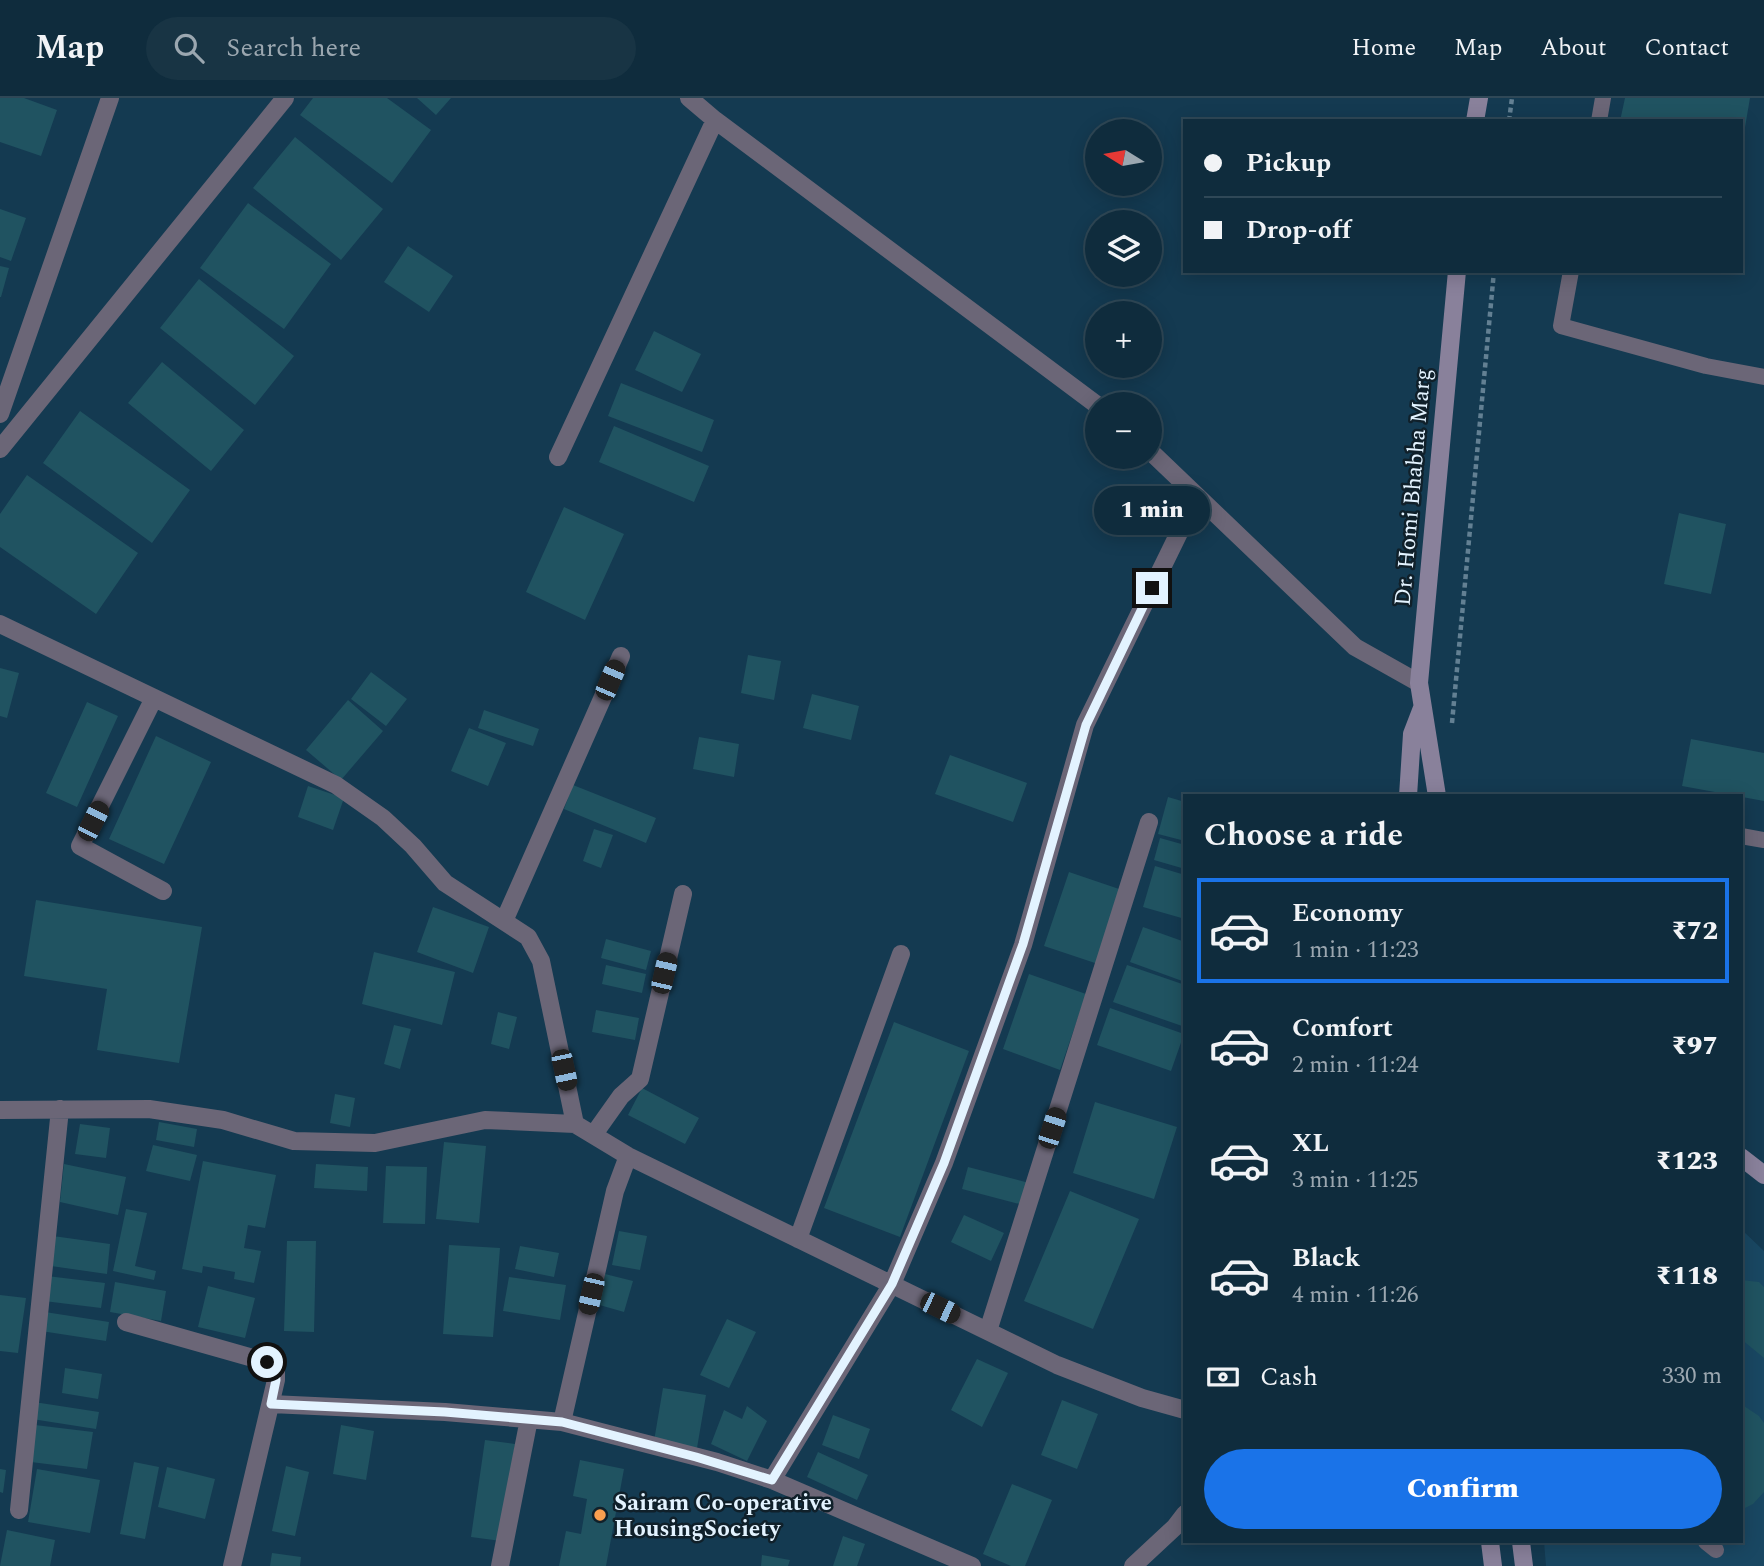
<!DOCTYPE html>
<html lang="en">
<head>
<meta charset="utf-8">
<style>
  :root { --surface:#0f2c3d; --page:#183444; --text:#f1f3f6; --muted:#9ba7b0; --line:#2f4857; --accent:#1a73e8 }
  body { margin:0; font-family:Spectral,serif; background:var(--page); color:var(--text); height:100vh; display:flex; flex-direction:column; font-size:26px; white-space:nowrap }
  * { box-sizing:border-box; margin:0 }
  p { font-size:23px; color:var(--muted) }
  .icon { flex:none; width:38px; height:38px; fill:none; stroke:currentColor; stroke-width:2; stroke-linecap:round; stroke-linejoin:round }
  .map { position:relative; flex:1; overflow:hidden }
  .panel { position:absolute; left:1183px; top:696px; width:560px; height:749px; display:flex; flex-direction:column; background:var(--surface); border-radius:0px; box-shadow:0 4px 18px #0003,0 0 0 2px var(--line) }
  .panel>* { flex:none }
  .hud { position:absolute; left:1183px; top:21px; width:560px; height:154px; border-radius:0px; box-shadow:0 4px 18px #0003,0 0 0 2px var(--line); display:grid; align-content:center; height:154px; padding:0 21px; background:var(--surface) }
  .needle { width:46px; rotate:281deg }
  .tools { position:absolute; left:1085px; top:21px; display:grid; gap:14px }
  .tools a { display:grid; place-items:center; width:77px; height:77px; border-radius:50%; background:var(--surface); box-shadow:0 4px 18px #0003,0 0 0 2px var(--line); font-size:35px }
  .end { position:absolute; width:32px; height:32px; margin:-16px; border:9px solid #e3f3ff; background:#111; box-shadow:0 0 0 4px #111 }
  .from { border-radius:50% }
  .bubble { position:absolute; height:49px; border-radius:24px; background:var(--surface); box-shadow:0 4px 18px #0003,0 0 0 2px var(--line); font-size:23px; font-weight:800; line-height:49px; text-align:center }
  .car { position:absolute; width:21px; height:42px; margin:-21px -10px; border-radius:9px; box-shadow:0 0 5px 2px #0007; background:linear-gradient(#222 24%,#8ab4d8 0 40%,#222 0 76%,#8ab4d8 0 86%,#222 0) }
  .hud b { display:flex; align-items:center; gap:24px; height:66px; font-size:26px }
  .hud b+b { border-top:2px solid var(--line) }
  .hud i { width:18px; height:18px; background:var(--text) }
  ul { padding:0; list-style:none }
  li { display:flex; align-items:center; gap:21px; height:105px; margin:0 14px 10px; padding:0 7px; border:4px solid transparent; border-radius:0px }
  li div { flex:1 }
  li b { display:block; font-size:26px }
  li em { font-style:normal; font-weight:800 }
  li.active { border-color:var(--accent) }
  li>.icon { width:63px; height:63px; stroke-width:1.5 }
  h2 { padding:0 21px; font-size:32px; line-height:84px }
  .pay { display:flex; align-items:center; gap:18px; height:77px; padding:0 21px; font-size:26px }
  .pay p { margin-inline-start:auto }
  .button { display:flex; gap:14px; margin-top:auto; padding:14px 21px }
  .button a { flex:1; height:80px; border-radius:42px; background:var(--accent); color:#fff; font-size:28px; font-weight:800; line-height:80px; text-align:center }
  header { display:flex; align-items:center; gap:42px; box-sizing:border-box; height:98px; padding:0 35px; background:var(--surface); border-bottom:2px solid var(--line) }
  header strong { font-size:33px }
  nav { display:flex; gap:38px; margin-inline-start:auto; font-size:24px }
  .search { width:490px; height:63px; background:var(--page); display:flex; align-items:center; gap:18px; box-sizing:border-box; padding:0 24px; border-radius:38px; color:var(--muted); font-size:26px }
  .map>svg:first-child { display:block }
  .built { fill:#194762 }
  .building { fill:#205361 }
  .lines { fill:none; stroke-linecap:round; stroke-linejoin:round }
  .path { stroke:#638093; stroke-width:4.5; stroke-dasharray:5 3.5; stroke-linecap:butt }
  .lane { stroke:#6b6677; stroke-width:16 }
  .street { stroke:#6b6677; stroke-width:18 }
  .secondary { stroke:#89819b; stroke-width:18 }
  .route { stroke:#e3f3ff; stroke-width:9 }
  .poi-dot { fill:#fa9f4f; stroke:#10202a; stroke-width:2.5 }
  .labels { text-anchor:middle; stroke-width:5; stroke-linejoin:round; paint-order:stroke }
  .street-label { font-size:23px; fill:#e3f3ff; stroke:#10202a }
  .poi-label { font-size:23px; font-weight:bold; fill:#e3f3ff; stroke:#10202a; text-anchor:start }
</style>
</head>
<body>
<header>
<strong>Map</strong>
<div class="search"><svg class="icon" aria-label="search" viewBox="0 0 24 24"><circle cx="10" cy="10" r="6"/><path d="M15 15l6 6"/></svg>Search here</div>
<nav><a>Home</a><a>Map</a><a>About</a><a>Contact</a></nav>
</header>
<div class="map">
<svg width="1764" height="1468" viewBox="0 0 1764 1468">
  <rect width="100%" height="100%" fill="#143a51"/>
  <!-- built -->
  <path class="built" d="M1741 1131 1764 1153V1468H1546L1544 1444H1741Z"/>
  <!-- building -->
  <path class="building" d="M0 0H24L57 12 41 58 0 44Z
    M313 0H387L431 32 392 85 300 17Z
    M417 0H451L436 17Z
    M1625 0H1750L1743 41 1741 23H1620Z
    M295 39 383 111 341 162 253 90Z
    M248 105 331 166 284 231 200 170Z
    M0 111 26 120 11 163 0 159Z
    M408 148 453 178 429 214 384 184Z
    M0 168 9 170 1 199H0Z
    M199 181 294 258 255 307 160 230Z
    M654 233 701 256 682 294 635 272Z
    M162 264 244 332 211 373 128 305Z
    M621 285 714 322 702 354 608 318Z
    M80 313 190 392 152 445 43 365Z
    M614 328 709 368 694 404 599 364Z
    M27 377 138 455 96 516 0 449V416Z
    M564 409 624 436 585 522 526 494Z
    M1679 415 1726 426 1711 496 1664 486Z
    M748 557 781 563 774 602 741 595Z
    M0 570 19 575 7 620 0 618Z
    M371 574 407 601 386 628 351 601Z
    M812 596 859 608 851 642 803 630Z
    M348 602 383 633 341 682 306 652Z
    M87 604 118 618 77 709 46 695Z
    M484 612 539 631 533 648 478 630Z
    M469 630 506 645 488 688 451 673Z
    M156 638 211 664 164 766 109 741Z
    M699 639 739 646 734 679 693 671Z
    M1691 641 1764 655V703L1682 688Z
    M950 657 1027 685 1013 724 935 696Z
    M573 687 656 720 646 745 564 711Z
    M308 688 344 700 333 732 298 719Z
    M1168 699 1185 704V743L1158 736Z
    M594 731 613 737 601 770 583 763Z
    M1160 740 1185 747V771L1154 762Z
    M1155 768 1185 777V821L1143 809Z
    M1069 774 1122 792 1098 866 1044 848Z
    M36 802 202 829 179 965 97 952 107 891 24 878Z
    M433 809 489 829 473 875 417 854Z
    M1143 829 1185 844V884L1130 864Z
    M606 841 651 853 646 872 601 860Z
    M374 854 455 874 442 927 362 906Z
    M606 867 646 876 642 895 602 886Z
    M1127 867 1185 887V929L1113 904Z
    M1029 876 1086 896 1060 972 1003 951Z
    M1110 910 1184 936 1171 973 1097 947Z
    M596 912 639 920 635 942 592 934Z
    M498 914 517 919 509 951 491 946Z
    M894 924 969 953 900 1139 824 1110Z
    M394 927 411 931 400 971 384 966Z
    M642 990 699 1020 685 1046 628 1017Z
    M335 996 355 1000 350 1029 330 1025Z
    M1095 1004 1177 1029 1154 1101 1073 1075Z
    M159 1024 197 1031 194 1049 156 1042Z
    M80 1026 110 1030 106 1060 75 1056Z
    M444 1044 486 1048 479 1125 436 1121Z
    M153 1047 197 1057 190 1083 146 1073Z
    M203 1063 276 1077 265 1130 248 1127 244 1150 261 1153 254 1185 234 1181 235 1174 203 1168 202 1175 182 1171Z
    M64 1066 126 1079 118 1117 60 1104Z
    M316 1066 368 1069 367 1093 314 1090Z
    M386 1068 427 1069 425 1126 383 1125Z
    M968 1069 1033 1086 1027 1108 962 1091Z
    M1070 1093 1139 1121 1093 1231 1024 1203Z
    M126 1111 147 1115 135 1168 156 1173 154 1182 113 1173Z
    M964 1117 1004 1135 991 1163 951 1144Z
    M619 1133 647 1138 640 1172 612 1167Z
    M53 1138 110 1146 107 1176 51 1168Z
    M287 1143H316L314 1234 284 1233Z
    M449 1147 500 1150 493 1239 443 1236Z
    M520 1148 559 1155 554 1179 515 1171Z
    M605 1176 633 1183 624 1214 596 1206Z
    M47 1178 105 1185 101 1210 44 1203Z
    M509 1179 566 1187 560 1222 503 1213Z
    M1741 1182 1759 1184 1764 1189V1260L1741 1241Z
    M115 1184 166 1193 161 1223 110 1214Z
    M208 1188 255 1200 245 1240 198 1229Z
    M0 1197 26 1200 18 1255 0 1253Z
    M45 1214 109 1224 106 1243 41 1233Z
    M727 1221 756 1234 729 1290 700 1277Z
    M977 1261 1008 1275 982 1329 951 1312Z
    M65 1270 102 1276 98 1301 62 1295Z
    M663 1290 706 1297 697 1350 654 1343Z
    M1062 1302 1098 1316 1077 1371 1041 1357Z
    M34 1304 99 1314 96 1331 32 1321Z
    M1741 1306 1759 1318 1764 1325V1394L1753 1406 1741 1412Z
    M747 1308 767 1323 747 1363 711 1346 724 1312 742 1321Z
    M833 1317 870 1331 859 1361 822 1347Z
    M35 1327 93 1334 87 1371 31 1364Z
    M341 1327 374 1333 366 1382 333 1376Z
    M485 1342 515 1346 501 1443 471 1439Z
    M818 1354 868 1377 857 1402 807 1379Z
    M580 1362 624 1371 606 1468H559L566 1433 581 1436 587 1401 573 1398Z
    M134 1364 159 1369 145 1441 120 1436Z
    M286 1368 309 1374 295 1438 272 1433Z
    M167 1369 215 1381 205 1421 158 1409Z
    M0 1371 6 1372 3 1395 0 1394Z
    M37 1371 100 1382 90 1435 28 1424Z
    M1012 1386 1052 1402 1025 1468H1011L983 1456Z
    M7 1432 55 1442 50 1468H0Z
    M843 1438 865 1446 857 1468H833Z
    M272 1455 301 1459 300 1468H270Z
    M762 1457 790 1462 788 1468H761Z"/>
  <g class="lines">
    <!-- path -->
    <path class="path" d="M1509 23 1512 0
      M1452 625 1494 173"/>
    <!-- lane -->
    <path class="lane" d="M1599 23 1603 0
      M1571 173 1561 228 1706 268 1764 279
      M1741 738 1764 742
      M1706 1444 1716 1452"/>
    <!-- street -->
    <path class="street" d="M689 0 715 22 1097 307
      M0 316 110 0
      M0 351 285 0
      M1150 353 1355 549 1419 585
      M558 359 715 22
      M0 526 336 687 383 720 413 748 445 785 528 839 541 863 575 1026 628 1058 1057 1267 1142 1300 1185 1312
      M154 600 80 748 163 793
      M504 823 621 558
      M0 1012 149 1011 223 1022 294 1043 375 1045 485 1022 575 1026
      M594 1036 621 998 640 981 683 796
      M798 1141 901 856
      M126 1224 267 1264 276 1270V1282L232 1468
      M988 1233 1149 724
      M271 1306 445 1314 562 1324 717 1364 772 1382 972 1468
      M562 1324 615 1093 628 1058
      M772 1382 892 1186 944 1065 1023 847 1085 627 1197 398
      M19 1412 60 1011
      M500 1468 529 1321
      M1133 1468 1175 1429 1185 1416"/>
    <!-- secondary -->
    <path class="secondary" d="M1475 23 1479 0
      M1408 698 1412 636 1422 610
      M1437 698 1419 585 1457 173
      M1741 1059 1764 1077
      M1490 1444 1493 1468
      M1521 1444 1524 1468"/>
  </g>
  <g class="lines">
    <!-- route -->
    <path class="route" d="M267 1264 275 1270 276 1282 271 1306 445 1314 562 1324 696 1359 772 1382 892 1186 944 1065 1023 846 1086 627 1152 490"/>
  </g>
  <!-- markers -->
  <circle class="poi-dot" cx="600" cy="1417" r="7"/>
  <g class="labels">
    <!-- street labels -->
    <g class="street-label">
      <text transform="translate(1412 389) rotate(-85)" y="8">Dr. Homi Bhabha Marg</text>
    </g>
    <!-- poi labels -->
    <g class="poi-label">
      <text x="614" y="1412">Sairam Co-operative<tspan x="614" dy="26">HousingSociety</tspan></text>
    </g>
  </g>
</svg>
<div class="tools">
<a><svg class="needle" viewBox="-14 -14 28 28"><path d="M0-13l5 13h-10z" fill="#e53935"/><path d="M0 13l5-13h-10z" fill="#9ba7b0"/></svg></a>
<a><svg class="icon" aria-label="layers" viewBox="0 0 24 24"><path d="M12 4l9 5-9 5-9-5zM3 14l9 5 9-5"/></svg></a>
<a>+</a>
<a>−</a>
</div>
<i class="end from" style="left:267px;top:1264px"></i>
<i class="end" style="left:1152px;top:490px"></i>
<div class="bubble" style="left:1094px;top:388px;width:116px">1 min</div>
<i class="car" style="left:610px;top:582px;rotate:23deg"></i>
<i class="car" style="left:93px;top:723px;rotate:27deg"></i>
<i class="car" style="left:664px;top:875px;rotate:13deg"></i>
<i class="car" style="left:564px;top:972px;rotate:168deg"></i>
<i class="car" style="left:1052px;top:1030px;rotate:18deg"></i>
<i class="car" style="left:591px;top:1196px;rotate:193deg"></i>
<i class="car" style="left:940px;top:1210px;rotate:116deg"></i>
<div class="hud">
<b><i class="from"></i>Pickup</b>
<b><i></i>Drop-off</b>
</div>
<section class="panel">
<h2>Choose a ride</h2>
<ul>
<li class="active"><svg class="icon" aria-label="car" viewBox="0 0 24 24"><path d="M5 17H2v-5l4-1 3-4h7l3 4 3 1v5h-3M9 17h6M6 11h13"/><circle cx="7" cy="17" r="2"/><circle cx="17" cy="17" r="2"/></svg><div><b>Economy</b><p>1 min · 11:23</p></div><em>₹72</em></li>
<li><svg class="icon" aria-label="car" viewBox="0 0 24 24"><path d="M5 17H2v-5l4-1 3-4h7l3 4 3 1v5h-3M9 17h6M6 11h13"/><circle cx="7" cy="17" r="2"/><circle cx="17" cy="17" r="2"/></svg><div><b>Comfort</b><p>2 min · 11:24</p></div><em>₹97</em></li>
<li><svg class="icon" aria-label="car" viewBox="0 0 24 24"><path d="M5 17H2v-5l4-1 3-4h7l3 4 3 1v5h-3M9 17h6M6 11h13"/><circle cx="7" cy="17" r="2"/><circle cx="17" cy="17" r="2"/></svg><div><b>XL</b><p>3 min · 11:25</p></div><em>₹123</em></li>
<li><svg class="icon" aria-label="car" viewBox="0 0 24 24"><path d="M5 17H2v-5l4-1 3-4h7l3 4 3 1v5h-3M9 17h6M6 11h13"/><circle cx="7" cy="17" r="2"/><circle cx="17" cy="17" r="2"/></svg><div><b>Black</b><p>4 min · 11:26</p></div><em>₹118</em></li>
</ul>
<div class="pay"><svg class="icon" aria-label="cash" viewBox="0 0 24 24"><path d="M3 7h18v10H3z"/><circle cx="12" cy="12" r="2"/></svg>Cash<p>330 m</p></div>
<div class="button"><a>Confirm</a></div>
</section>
</div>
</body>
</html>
